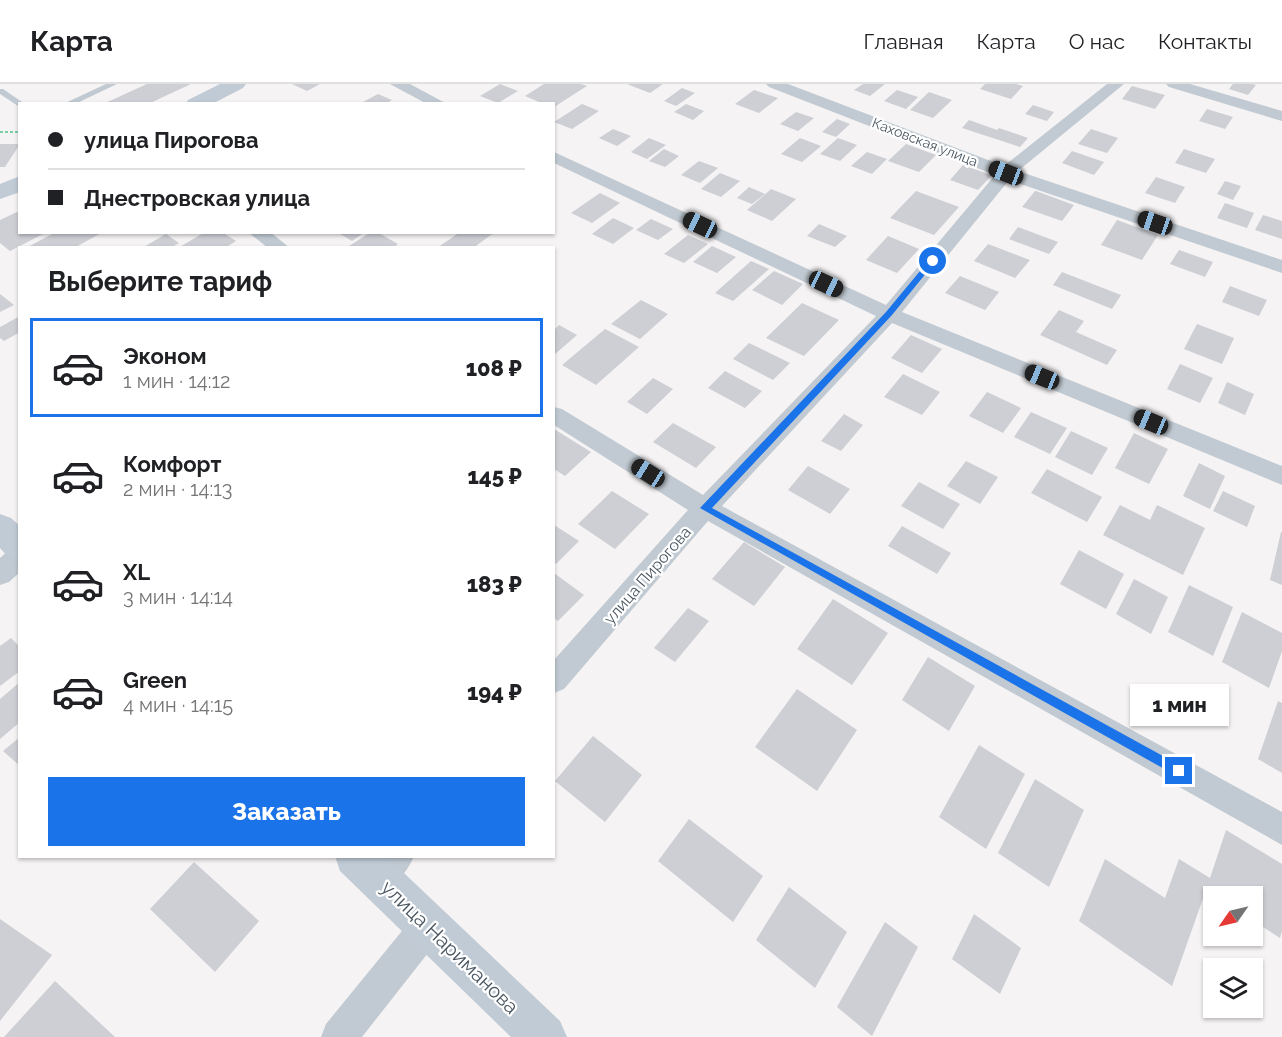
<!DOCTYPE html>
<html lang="ru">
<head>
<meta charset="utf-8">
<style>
  :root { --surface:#fff; --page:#f2f2f2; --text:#202124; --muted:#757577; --line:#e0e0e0; --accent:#1a73e8 }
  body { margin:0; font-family:Raleway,sans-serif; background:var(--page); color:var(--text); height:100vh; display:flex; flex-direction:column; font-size:22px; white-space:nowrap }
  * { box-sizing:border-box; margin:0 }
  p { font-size:20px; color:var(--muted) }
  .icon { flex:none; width:33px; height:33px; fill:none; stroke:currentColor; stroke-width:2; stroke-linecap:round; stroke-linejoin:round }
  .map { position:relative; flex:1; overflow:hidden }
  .sheet { position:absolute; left:18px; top:162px; width:537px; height:612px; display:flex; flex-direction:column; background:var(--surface); border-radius:0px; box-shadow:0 2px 4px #0004 }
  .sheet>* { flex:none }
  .banner { position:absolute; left:18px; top:18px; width:537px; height:132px; border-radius:0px; box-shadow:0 2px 4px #0004; display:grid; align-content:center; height:132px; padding:0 30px; background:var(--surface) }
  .needle { width:39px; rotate:236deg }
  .buttons { position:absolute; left:1203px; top:802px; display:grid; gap:12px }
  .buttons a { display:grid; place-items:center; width:60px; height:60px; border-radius:0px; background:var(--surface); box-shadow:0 2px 4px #0004; font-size:30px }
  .end { position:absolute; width:27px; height:27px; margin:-14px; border:8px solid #1a73e8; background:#fff; box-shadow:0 0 0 3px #fff }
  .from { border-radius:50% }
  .bubble { position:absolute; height:42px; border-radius:0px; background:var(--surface); box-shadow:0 2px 4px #0004; font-size:20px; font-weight:800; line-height:42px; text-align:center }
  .car { position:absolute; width:18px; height:36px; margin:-18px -9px; border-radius:8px; box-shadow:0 0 4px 2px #0007; background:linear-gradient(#222 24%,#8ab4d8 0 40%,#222 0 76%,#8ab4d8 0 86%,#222 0) }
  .banner b { display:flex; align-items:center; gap:21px; height:57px; font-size:22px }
  .banner b+b { border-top:2px solid var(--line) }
  .banner i { width:15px; height:15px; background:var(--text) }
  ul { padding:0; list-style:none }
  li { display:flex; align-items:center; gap:18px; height:99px; margin:0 12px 9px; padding:0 18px; border:3px solid transparent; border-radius:0px }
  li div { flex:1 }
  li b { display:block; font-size:22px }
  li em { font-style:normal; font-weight:800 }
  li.current { border-color:var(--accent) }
  li>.icon { width:54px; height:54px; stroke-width:1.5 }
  h2 { padding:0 30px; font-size:27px; line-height:72px }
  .action { display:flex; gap:12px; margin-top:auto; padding:12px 30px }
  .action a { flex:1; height:69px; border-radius:0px; background:var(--accent); color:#fff; font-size:24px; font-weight:800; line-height:69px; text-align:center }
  header { display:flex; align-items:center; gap:36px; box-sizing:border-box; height:84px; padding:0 30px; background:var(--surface); border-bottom:2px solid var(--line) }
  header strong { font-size:28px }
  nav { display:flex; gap:33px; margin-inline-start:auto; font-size:21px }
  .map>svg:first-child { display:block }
  .building { fill:#cdcfd5 }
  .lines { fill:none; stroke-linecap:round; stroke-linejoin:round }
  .path { stroke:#7ad0a6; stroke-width:2; stroke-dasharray:3 2; stroke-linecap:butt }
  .lane { fill:#c1cad2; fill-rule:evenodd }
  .street { fill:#c1cad2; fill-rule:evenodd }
  .secondary { fill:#c1cbd6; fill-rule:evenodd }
  .route { fill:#1a73e8 }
  .labels { text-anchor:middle; stroke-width:4.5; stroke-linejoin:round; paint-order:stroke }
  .far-street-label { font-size:14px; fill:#4a5661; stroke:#fff }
  .street-label { font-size:16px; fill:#4a5661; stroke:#fff }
  .near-street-label { font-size:20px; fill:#4a5661; stroke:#fff }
</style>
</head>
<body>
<header>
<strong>Карта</strong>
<nav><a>Главная</a><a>Карта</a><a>О нас</a><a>Контакты</a></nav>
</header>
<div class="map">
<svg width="1282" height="953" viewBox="0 0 1282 953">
  <rect width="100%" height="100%" fill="#f5f3f3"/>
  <!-- building -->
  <path class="building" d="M147 0H191L148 20H103Z
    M292 0H320L307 7Z
    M500 0 518 7 498 19 480 12Z
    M544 0H581L587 2 554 23V20H544L525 12Z
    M627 0H663L650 9Z
    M863 0H885L870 12 854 6Z
    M985 0H1016L1023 2 1011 15 980 5Z
    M1233 0H1252L1256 1 1248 11 1229 5Z
    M1132 2 1165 11 1155 25 1122 15Z
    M682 4 695 9 676 22 664 17Z
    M754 6 778 14 759 29 735 20Z
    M897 6 918 13 906 25 884 17Z
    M929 8 952 16 933 34 910 26Z
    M378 10 392 16 386 20 363 18Z
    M582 20 599 27 572 45 554 38Z
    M686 20 704 27 693 36 674 28Z
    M1033 21 1054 28 1047 37 1025 30Z
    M1207 25 1233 33 1225 45 1199 37Z
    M796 28 814 34 798 47 780 40Z
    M837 35 850 40 836 53 822 48Z
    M969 36 997 46 999 44 1028 54 1020 63 962 44Z
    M613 45 631 52 617 62 599 54Z
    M1091 45 1118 54 1107 69 1078 60Z
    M649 54 666 61 647 75 631 68Z
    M800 54 821 62 802 78 781 70Z
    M838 54 857 61 840 77 820 70Z
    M0 60H20L5 83H0Z
    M906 60 936 71 919 88 888 77Z
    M664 65 679 72 665 83 649 77Z
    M1184 65 1215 75 1206 89 1175 79Z
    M1072 67 1104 78 1094 91 1062 79Z
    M867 68 887 75 872 90 851 82Z
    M699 77 718 84 700 99 681 91Z
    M963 81 991 91V92L978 106 950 96Z
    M720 89 740 97 721 113 701 105Z
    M1156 93 1185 103 1175 119 1145 109Z
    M1225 97 1241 102 1233 116 1217 110Z
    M749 103 765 110 752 120 737 114Z
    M771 105 796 115 772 137 747 126Z
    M916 107 959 123 934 151 890 134Z
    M1035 107H1036L1074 121 1062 137 1022 123Z
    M600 109 620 119 592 139 571 129Z
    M1225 119 1254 129 1247 144 1217 134Z
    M17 128 20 130V148H47L10 167 0 159V136Z
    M1263 131 1282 137V155L1255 146Z
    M613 134 634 144 613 160 592 150Z
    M651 135 673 145 658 156 636 146Z
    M1117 136 1158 151 1142 176 1101 161Z
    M819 140 847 152 835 163 807 152Z
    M1018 143 1058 158 1049 170 1009 155Z
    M56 148H103L74 164H26Z
    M205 148H222L236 157 225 164H178Z
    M337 148H365L352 157Z
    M371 148H377L398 160 393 164 349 162Z
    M460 148H495L473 164H437Z
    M166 150 179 159 170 164H142Z
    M688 151 708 160 684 179 664 170Z
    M888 152 919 165 897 189 866 176Z
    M988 160 1030 176 1015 194 974 177Z
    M712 162 736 173 717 189 693 178Z
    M1179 166 1213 178 1205 193 1170 180Z
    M751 177 769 185 733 217 715 209Z
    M774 187 803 200 782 221 752 206Z
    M1062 188 1121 211 1112 225 1053 201Z
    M960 192 999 208 985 226 945 209Z
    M1230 202 1267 216 1259 232 1222 218Z
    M0 210 14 221 0 228Z
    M641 216 668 230 640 255 611 240Z
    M802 219 839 236 804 272 766 254Z
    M1059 226 1084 237 1076 248 1117 266 1107 281 1040 251Z
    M20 232V248L4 257 0 254V243Z
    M1197 240 1234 254 1222 280 1184 265Z
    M559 241 577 251 554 271V246Z
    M605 245 639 263 596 301 562 281Z
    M911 251 942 265 922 289 891 274Z
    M749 259 790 279 773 296 733 275Z
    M1180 280 1213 294 1200 319 1167 305Z
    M725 287 762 307 745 324 708 304Z
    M903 290 940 308 922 331 884 313Z
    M653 294 673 305 647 330 627 318Z
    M1227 298 1254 310 1245 331 1218 319Z
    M987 308 1021 324 1003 349 969 332Z
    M1031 328 1067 344 1050 370 1014 353Z
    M844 330 863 341 841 367 821 357Z
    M673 339 716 363 696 384 653 358Z
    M554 345 591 368 565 392 554 385Z
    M1071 347 1108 364 1092 391 1055 373Z
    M1134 349 1168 365 1149 400 1115 384Z
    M966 377 998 393 980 420 947 402Z
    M1199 379 1225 392 1210 425 1183 412Z
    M808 382 850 405 830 430 788 406Z
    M1047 385 1102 413 1087 438 1031 409Z
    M919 398 960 420 943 445 901 422Z
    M612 407 649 430 615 465 578 440Z
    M1223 407 1255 422 1247 443 1213 427Z
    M1120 421 1150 436 1157 421 1205 444 1183 491 1103 451Z
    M554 441 579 457 556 480 554 478Z
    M902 442 951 469 937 490 888 462Z
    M1281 448H1282V501L1270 496Z
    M744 458 785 483 754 522 712 495Z
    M1079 466 1124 490 1106 525 1060 500Z
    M554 489 584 511 558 537 554 534Z
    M1134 495 1168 513 1151 550 1116 530Z
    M1189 501 1233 523 1213 572 1168 548Z
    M833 515 888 549 852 601 797 565Z
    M688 524 709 537 675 578 654 564Z
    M1242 528 1282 549V567L1269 604 1222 578Z
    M11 554 20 563V587L0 602V562Z
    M928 573 975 602 949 647 902 616Z
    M20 598V638L0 655V615Z
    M797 605 857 646 817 707 755 663Z
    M1278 617 1282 619V689L1258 675Z
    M593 652 642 691 605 738 555 697Z
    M20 653V682L3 667Z
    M979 661 1025 690 986 765 939 733Z
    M1035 695 1084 726 1049 803 998 769Z
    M689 735 763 792 733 838 658 777Z
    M1226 746 1282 780V847L1280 854 1252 836V813H1217L1206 806 1172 902 1079 837 1105 775 1165 814 1179 775 1210 794Z
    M194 778 259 837 215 888 150 825Z
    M789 803 847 848 815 904 756 856Z
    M974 830 1021 864 1000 910 952 875Z
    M0 835 52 871 0 937Z
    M885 838 918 863 872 952 837 923Z
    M55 897 115 953H4Z"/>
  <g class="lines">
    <!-- path -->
    <path class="path" d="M0 48H20"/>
    <!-- lane -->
    <path class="lane" d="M106 0H117L75 20H63Z
      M0 5H3L25 20 18 22 0 10Z"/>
    <!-- street -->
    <path class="street" d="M390 0H410L447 20H427Z
      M766 0H788L1004 82 1107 0H1124L1018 87 1282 176V189L1009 96 902 228 1282 382V401L892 239 722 422 1282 728V761L708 437 564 605 554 609V576L688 426 554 341V323L562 325 703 411 876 232 554 79V68L886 221 995 91 769 3Z
      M1166 0H1190L1282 27V37L1169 3Z
      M248 148H270L290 164H268Z
      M20 462V488L9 498 0 501V474L11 464Z
      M376 772H414C407 789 394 803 378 810L367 805 362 794 367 783Z
      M427 826 439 831 444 843 439 855 362 953H321L326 940 415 831Z"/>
    <!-- secondary -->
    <path class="secondary" d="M220 0H246L243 4 212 20H185L188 16Z
      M20 92V108L0 115V100Z
      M0 430 11 434 20 442V476L8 473 0 464Z
      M335 772H386L560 937 567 953H511L340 787Z"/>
  </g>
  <!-- route -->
  <path class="route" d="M930 175 936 177 892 231 712 424 1183 683V691H1175L700 424 886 228Z"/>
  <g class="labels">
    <!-- far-street labels -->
    <g class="far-street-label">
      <text transform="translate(925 58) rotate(21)" y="5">Каховская улица</text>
    </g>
    <!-- street labels -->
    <g class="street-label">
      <text transform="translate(647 491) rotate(-49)" y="6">улица Пирогова</text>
    </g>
    <!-- near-street labels -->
    <g class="near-street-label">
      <text transform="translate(450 863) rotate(44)" y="7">улица Нариманова</text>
    </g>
  </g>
</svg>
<div class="buttons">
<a><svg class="needle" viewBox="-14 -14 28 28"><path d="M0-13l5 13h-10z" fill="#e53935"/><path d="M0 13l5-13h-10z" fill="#757577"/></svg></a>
<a><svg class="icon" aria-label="layers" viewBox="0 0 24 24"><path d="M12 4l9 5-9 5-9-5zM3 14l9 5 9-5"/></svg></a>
</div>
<i class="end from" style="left:933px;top:177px"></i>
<i class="end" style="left:1179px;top:687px"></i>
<div class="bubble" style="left:1130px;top:600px;width:99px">1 мин</div>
<i class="car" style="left:1006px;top:89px;rotate:291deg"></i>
<i class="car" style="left:1155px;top:139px;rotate:289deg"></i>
<i class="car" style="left:700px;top:141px;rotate:295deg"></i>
<i class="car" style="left:826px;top:200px;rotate:115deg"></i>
<i class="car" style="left:1042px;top:293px;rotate:292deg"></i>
<i class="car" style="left:1151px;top:338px;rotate:293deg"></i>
<i class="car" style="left:648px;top:389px;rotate:302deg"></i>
<div class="banner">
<b><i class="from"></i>улица Пирогова</b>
<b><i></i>Днестровская улица</b>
</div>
<section class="sheet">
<h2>Выберите тариф</h2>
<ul>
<li class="current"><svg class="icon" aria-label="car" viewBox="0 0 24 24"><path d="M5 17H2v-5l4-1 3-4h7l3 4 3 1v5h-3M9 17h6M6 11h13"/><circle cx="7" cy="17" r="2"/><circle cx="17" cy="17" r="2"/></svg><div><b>Эконом</b><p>1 мин · 14:12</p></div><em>108 ₽</em></li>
<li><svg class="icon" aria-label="car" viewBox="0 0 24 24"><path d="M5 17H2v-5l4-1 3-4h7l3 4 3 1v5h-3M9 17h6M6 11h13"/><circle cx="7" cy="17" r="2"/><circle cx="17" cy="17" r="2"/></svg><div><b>Комфорт</b><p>2 мин · 14:13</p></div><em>145 ₽</em></li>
<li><svg class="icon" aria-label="car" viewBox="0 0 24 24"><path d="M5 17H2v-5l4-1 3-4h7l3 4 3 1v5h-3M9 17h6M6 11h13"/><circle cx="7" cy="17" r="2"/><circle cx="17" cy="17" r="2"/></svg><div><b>XL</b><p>3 мин · 14:14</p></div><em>183 ₽</em></li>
<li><svg class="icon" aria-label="car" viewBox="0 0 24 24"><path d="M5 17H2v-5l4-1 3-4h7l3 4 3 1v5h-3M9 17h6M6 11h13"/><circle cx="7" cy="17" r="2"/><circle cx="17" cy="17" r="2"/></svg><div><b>Green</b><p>4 мин · 14:15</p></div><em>194 ₽</em></li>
</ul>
<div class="action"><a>Заказать</a></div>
</section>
</div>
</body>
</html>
